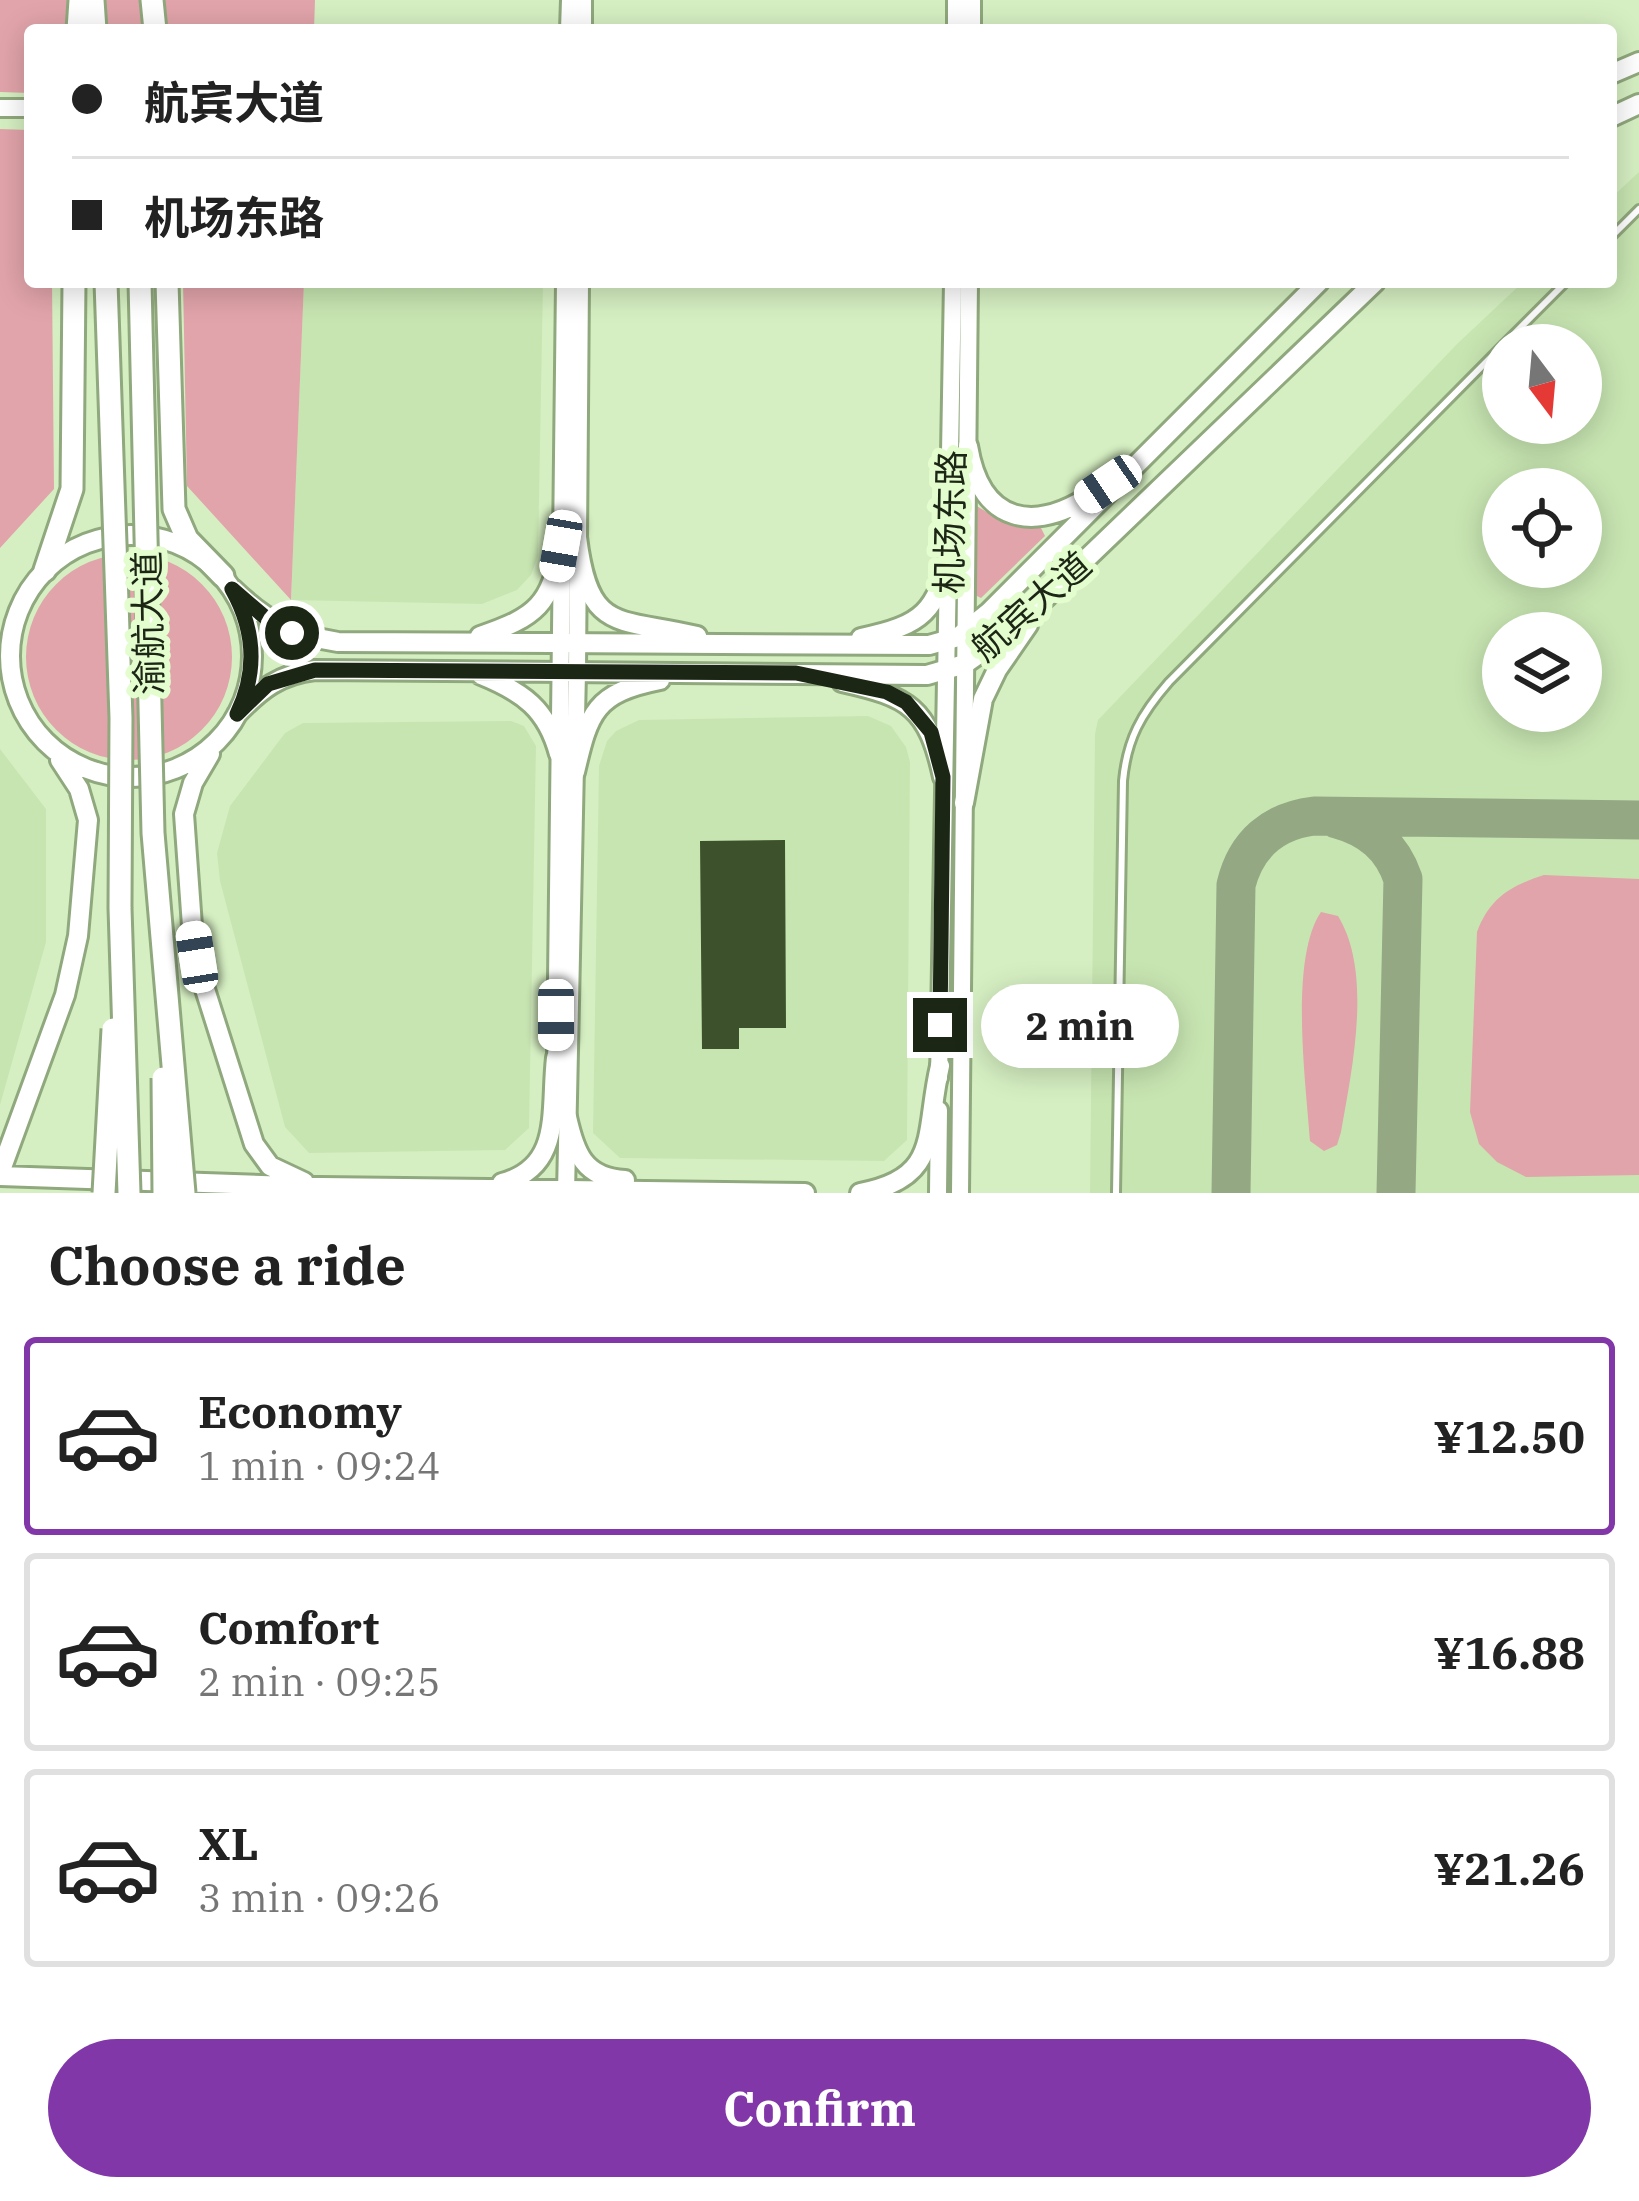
<!DOCTYPE html>
<html lang="en">
<head>
<meta charset="utf-8">
<style>
  :root { --surface:#fff; --page:#f2f2f2; --text:#222; --muted:#767676; --line:#e0e0e0; --accent:#8237a9 }
  body { margin:0; font-family:"IBM Plex Serif","Noto Sans SC",serif; background:var(--page); color:var(--text); height:100vh; display:flex; flex-direction:column; font-size:45px; white-space:nowrap }
  * { box-sizing:border-box; margin:0 }
  p { font-size:39px; color:var(--muted) }
  .icon { flex:none; width:66px; height:66px; fill:none; stroke:currentColor; stroke-width:2; stroke-linecap:round; stroke-linejoin:round }
  .map { position:relative; height:1193px; overflow:hidden }
  .drawer { display:flex; flex-direction:column; background:var(--surface); flex:1 }
  .drawer>* { flex:none }
  .banner { position:absolute; left:24px; top:24px; width:1593px; height:264px; border-radius:12px; box-shadow:0 6px 30px #0003; display:grid; align-content:center; height:264px; padding:0 48px; background:var(--surface) }
  .needle { width:78px; rotate:164deg }
  .buttons { position:absolute; left:1482px; top:324px; display:grid; gap:24px }
  .buttons a { display:grid; place-items:center; width:120px; height:120px; border-radius:50%; background:var(--surface); box-shadow:0 6px 30px #0003; font-size:60px }
  .end { position:absolute; width:54px; height:54px; margin:-27px; border:15px solid #1c2615; background:#fff; box-shadow:0 0 0 6px #fff }
  .from { border-radius:50% }
  .bubble { position:absolute; height:84px; border-radius:42px; background:var(--surface); box-shadow:0 6px 30px #0003; font-size:39px; font-weight:700; line-height:84px; text-align:center }
  .car { position:absolute; width:36px; height:72px; margin:-36px -18px; border-radius:15px; box-shadow:0 0 9px 3px #0007; background:linear-gradient(#fff 24%,#345 0 40%,#fff 0 76%,#345 0 86%,#fff 0) }
  .banner b { display:flex; align-items:center; gap:42px; height:114px; font-size:45px }
  .banner b+b { border-top:3px solid var(--line) }
  .banner i { width:30px; height:30px; background:var(--text) }
  ul { padding:0; list-style:none }
  li { display:flex; align-items:center; gap:36px; height:198px; margin:0 24px 18px; padding:0 24px; border:6px solid var(--line); border-radius:12px }
  li div { flex:1 }
  li b { display:block; font-size:45px }
  li em { font-style:normal; font-weight:700 }
  li.on { border-color:var(--accent) }
  li>.icon { width:108px; height:108px; stroke-width:1.5 }
  h2 { padding:0 48px; font-size:54px; line-height:144px }
  .action { display:flex; gap:24px; margin-top:auto; padding:24px 48px }
  .action a { flex:1; height:138px; border-radius:72px; background:var(--accent); color:#fff; font-size:48px; font-weight:700; line-height:138px; text-align:center }
  .map>svg:first-child { display:block }
  .built { fill:#c7e5b1; fill-rule:evenodd }
  .green { fill:#e1a4aa }
  .lines { fill:none; stroke-linecap:round; stroke-linejoin:round }
  .taxiway { stroke:#94a884; stroke-width:39 }
  .building { fill:#3d522c }
  .service-casing { stroke:#90a87d; stroke-width:12 }
  .tertiary-casing { stroke:#90a87d; stroke-width:22 }
  .secondary-casing { stroke:#90a87d; stroke-width:24 }
  .trunk-casing { stroke:#90a87d; stroke-width:27 }
  .service { stroke:#fff; stroke-width:6 }
  .tertiary { stroke:#fff; stroke-width:16 }
  .secondary { stroke:#fff; stroke-width:18 }
  .trunk { stroke:#fff; stroke-width:21 }
  .trunk-bridge-casing { stroke:#90a87d; stroke-width:27; stroke-linecap:butt }
  .trunk-bridge { stroke:#fff; stroke-width:21 }
  .route { stroke:#1c2615; stroke-width:15 }
  .labels { text-anchor:middle; stroke-width:12; stroke-linejoin:round; paint-order:stroke }
  .street-label { font-size:36px; fill:#1c2615; stroke:#e3fdcf }
</style>
</head>
<body>
<div class="map">
<svg width="1639" height="1193" viewBox="0 0 1639 1193">
  <rect width="100%" height="100%" fill="#d6efc2"/>
  <!-- built -->
  <path class="built" d="M1639 172V1193H1090L1095 734 1098 720 1457 344 1523 282H1611V198ZM1503 345H1581V423H1503ZM1503 489H1581V567H1503ZM1503 633H1581V711H1503Z
    M304 282H543L538 556 531 575 517 590 482 604 291 600Z
    M868 716 891 726 906 747 910 762 907 1140 884 1161 620 1158 593 1133 599 766 607 741 616 731 639 720Z
    M511 721 524 726 536 746 529 1128 505 1150 309 1153 285 1127 220 881 217 853 230 806 285 733 303 723Z
    M0 749 46 809V942L0 1105Z"/>
  <!-- green -->
  <path class="green" d="M0 0H315L314 30H30V93L0 92Z
    M0 129 30 130V282H52L54 489 0 548Z
    M183 282H304L291 600 187 486Z
    M975 505 1005 523 1041 528 1045 536 981 598 973 594Z
    M26 657a103 103 0 1 1 206 0a103 103 0 1 1-206 0Z
    M1544 875 1639 879V1175L1526 1177 1497 1162 1479 1144 1470 1112 1477 932C1490 898 1510 886 1544 875Z
    M1321 912 1338 916C1373 973 1352 1069 1341 1132L1337 1145 1324 1151 1310 1141C1306 1083 1289 959 1321 912Z"/>
  <g class="lines">
    <!-- taxiway -->
    <path class="taxiway" d="M1337 819C1370 828 1392 846 1403 879L1396 1193
      M1231 1193 1236 885C1246 844 1273 821 1314 816L1639 820"/>
  </g>
  <!-- building -->
  <path class="building" d="M785 840 786 1028H739V1049H702L700 841Z"/>
  <g class="lines">
    <defs>
      <path id="service" d="M1611 237 1639 209
        M1503 345 1566 282
        M1116 1193 1123 781C1127 739 1141 714 1169 682L1503 345"/>
      <path id="tertiary" d="M569 30 570 0
        M583 30V0
        M956 30V0
        M972 30V0
        M0 108H30
        M556 1067 565 282
        M939 1078 953 282
        M566 1193 577 671 580 282
        M938 1193 939 1110
        M960 1193 969 282"/>
      <path id="secondary" d="M1611 74 1639 62
        M1611 117 1639 104
        M968 446C981 525 1035 534 1096 492
        M10 656a121 121 0 1 1 242 0a121 121 0 1 1-242 0Z
        M577 537C589 635 618 617 697 636
        M233 589C266 621 293 635 338 642L929 645 958 637 989 612 1319 282
        M480 636C536 617 551 605 561 546
        M861 638C923 625 937 612 950 550
        M481 675C523 692 547 709 559 754
        M842 682C909 697 928 707 943 777
        M237 714C261 689 280 674 315 670L927 675 965 664 1009 633 1375 282
        M210 754 193 783 184 814 192 926 204 986 254 1144 270 1166 304 1182
        M575 772C589 712 595 693 660 680
        M964 803 983 699 997 670 1028 625
        M567 1117C575 1153 584 1178 625 1180
        M0 1173 65 995 78 936 88 820 79 789 60 760
        M0 1176 320 1187 805 1193
        M502 1183C563 1167 550 1110 556 1058
        M860 1193C942 1178 924 1133 940 1066"/>
      <path id="trunk" d="M93 0 95 30
        M152 0 155 30
        M78 30 80 0
        M167 282 174 509 187 539 223 576
        M45 570 72 489 74 282"/>
    </defs>
    <!-- service casing -->
    <use href="#service" class="service-casing"/>
    <!-- tertiary casing -->
    <use href="#tertiary" class="tertiary-casing"/>
    <!-- secondary casing -->
    <use href="#secondary" class="secondary-casing"/>
    <!-- trunk casing -->
    <use href="#trunk" class="trunk-casing"/>
    <!-- service -->
    <use href="#service" class="service"/>
    <!-- tertiary -->
    <use href="#tertiary" class="tertiary"/>
    <!-- secondary -->
    <use href="#secondary" class="secondary"/>
    <!-- trunk -->
    <use href="#trunk" class="trunk"/>
    <defs>
      <path id="trunk-bridge" d="M106 282 121 718 120 908 129 1193
        M140 282 153 833 184 1193
        M163 1078 164 1193
        M104 1193 113 1029"/>
    </defs>
    <!-- trunk-bridge casing -->
    <use href="#trunk-bridge" class="trunk-bridge-casing"/>
    <!-- trunk-bridge -->
    <use href="#trunk-bridge" class="trunk-bridge"/>
  </g>
  <g class="lines">
    <!-- route -->
    <path class="route" d="M292 633 273 624 232 589C255 630 258 671 237 714L268 684 315 670 796 673 887 692 906 702 931 732 943 777 940 1025"/>
  </g>
  <g class="labels">
    <!-- street labels -->
    <g class="street-label">
      <text transform="translate(950 522) rotate(-89)" y="13">机场东路</text>
      <text transform="translate(1031 606) rotate(-41)" y="13">航宾大道</text>
      <text transform="translate(148 623) rotate(-91)" y="13">渝航大道</text>
    </g>
  </g>
</svg>
<div class="buttons">
<a><svg class="needle" viewBox="-14 -14 28 28"><path d="M0-13l5 13h-10z" fill="#e53935"/><path d="M0 13l5-13h-10z" fill="#767676"/></svg></a>
<a><svg class="icon" aria-label="locate" viewBox="0 0 24 24"><circle cx="12" cy="12" r="6"/><path d="M12 2v4M12 18v4M2 12h4M18 12h4"/></svg></a>
<a><svg class="icon" aria-label="layers" viewBox="0 0 24 24"><path d="M12 4l9 5-9 5-9-5zM3 14l9 5 9-5"/></svg></a>
</div>
<i class="end from" style="left:292px;top:633px"></i>
<i class="end" style="left:940px;top:1025px"></i>
<div class="bubble" style="left:981px;top:984px;width:198px">2 min</div>
<i class="car" style="left:1108px;top:484px;rotate:236deg"></i>
<i class="car" style="left:561px;top:546px;rotate:190deg"></i>
<i class="car" style="left:197px;top:957px;rotate:351deg"></i>
<i class="car" style="left:556px;top:1015px;rotate:180deg"></i>
<div class="banner">
<b><i class="from"></i>航宾大道</b>
<b><i></i>机场东路</b>
</div>
</div>
<section class="drawer">
<h2>Choose a ride</h2>
<ul>
<li class="on"><svg class="icon" aria-label="car" viewBox="0 0 24 24"><path d="M5 17H2v-5l4-1 3-4h7l3 4 3 1v5h-3M9 17h6M6 11h13"/><circle cx="7" cy="17" r="2"/><circle cx="17" cy="17" r="2"/></svg><div><b>Economy</b><p>1 min · 09:24</p></div><em>¥12.50</em></li>
<li><svg class="icon" aria-label="car" viewBox="0 0 24 24"><path d="M5 17H2v-5l4-1 3-4h7l3 4 3 1v5h-3M9 17h6M6 11h13"/><circle cx="7" cy="17" r="2"/><circle cx="17" cy="17" r="2"/></svg><div><b>Comfort</b><p>2 min · 09:25</p></div><em>¥16.88</em></li>
<li><svg class="icon" aria-label="car" viewBox="0 0 24 24"><path d="M5 17H2v-5l4-1 3-4h7l3 4 3 1v5h-3M9 17h6M6 11h13"/><circle cx="7" cy="17" r="2"/><circle cx="17" cy="17" r="2"/></svg><div><b>XL</b><p>3 min · 09:26</p></div><em>¥21.26</em></li>
</ul>
<div class="action"><a>Confirm</a></div>
</section>
</body>
</html>
